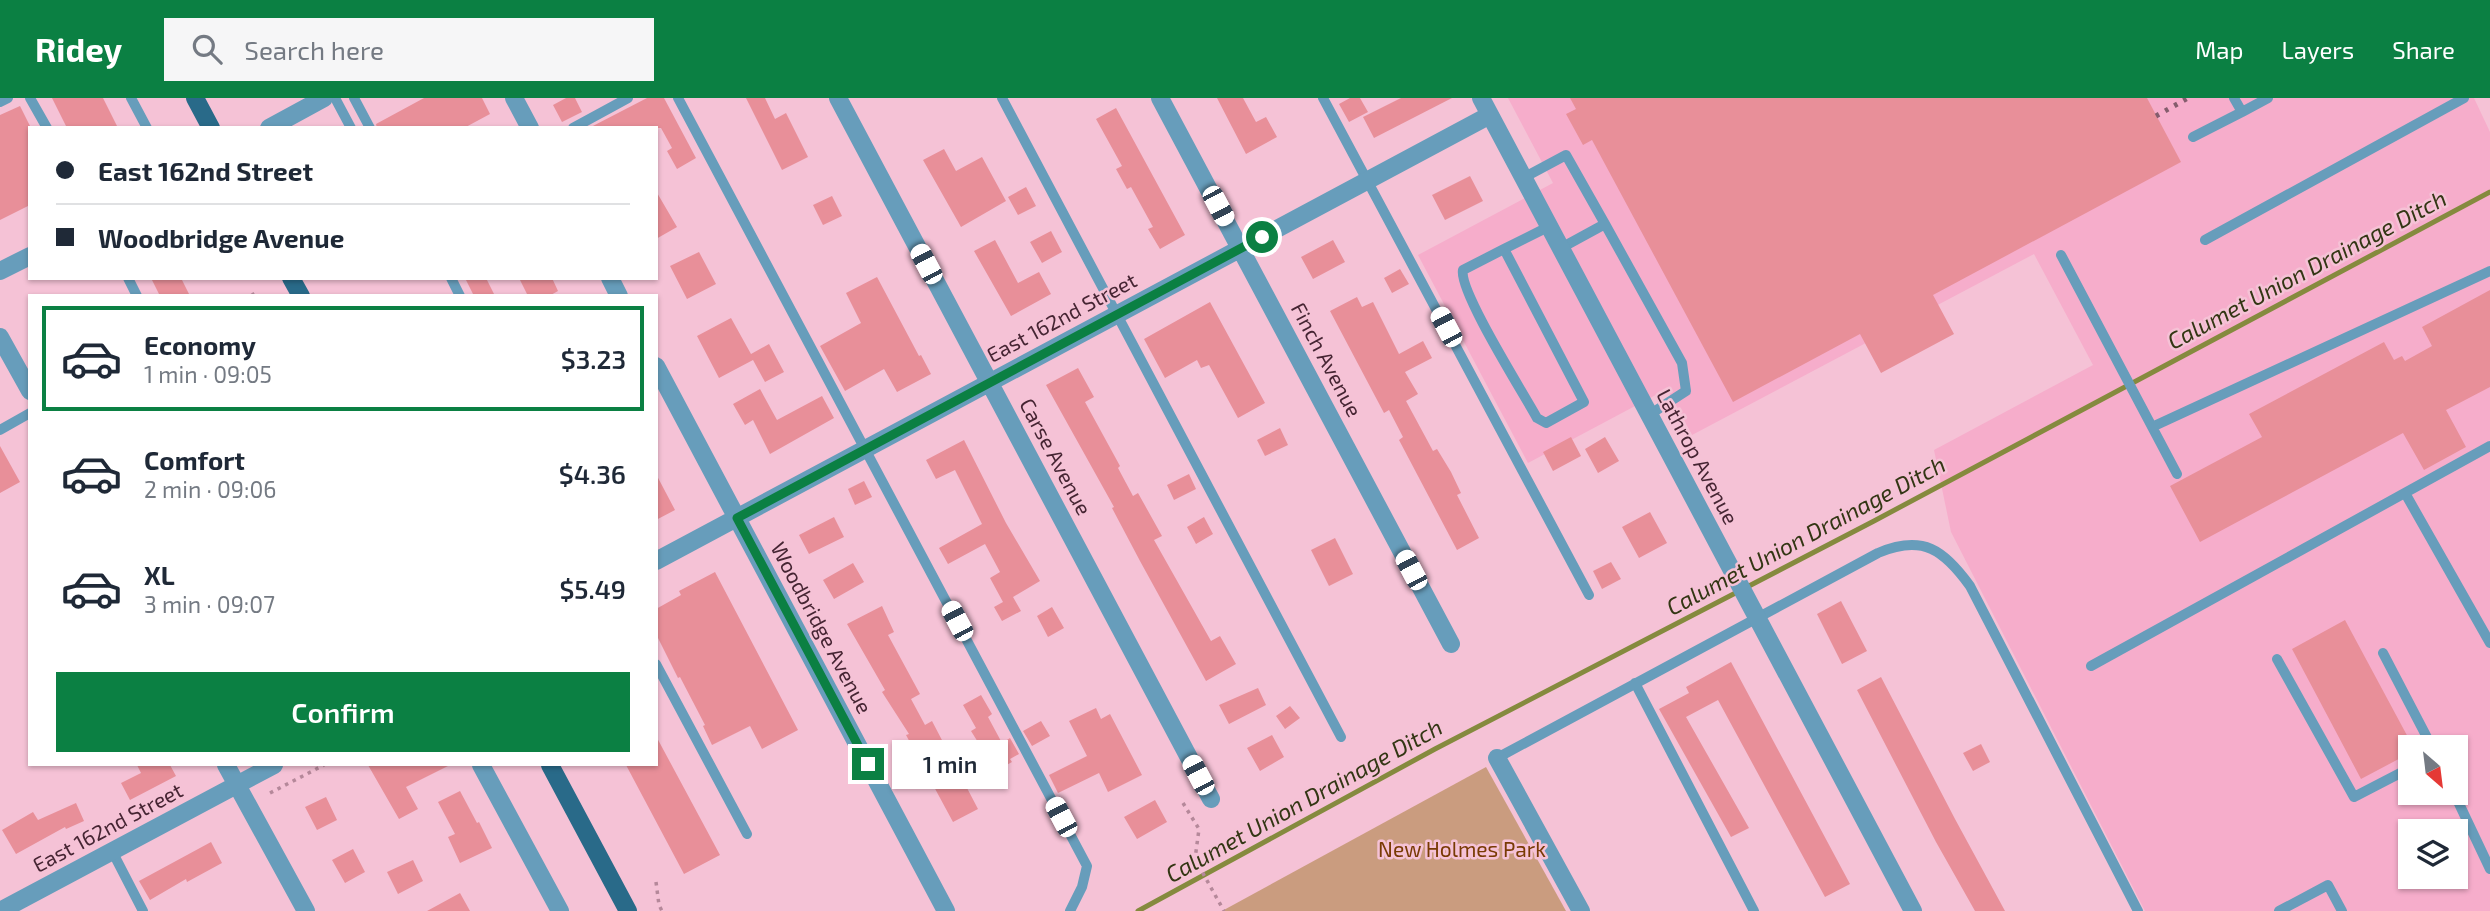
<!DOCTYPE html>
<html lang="en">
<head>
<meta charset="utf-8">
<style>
  :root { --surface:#fff; --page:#f6f6f7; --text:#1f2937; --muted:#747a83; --line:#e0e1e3; --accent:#0b8043 }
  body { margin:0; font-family:"Exo 2",sans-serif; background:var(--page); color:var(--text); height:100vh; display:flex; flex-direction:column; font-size:26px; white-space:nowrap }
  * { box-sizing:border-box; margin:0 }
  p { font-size:23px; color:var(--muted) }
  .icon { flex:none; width:38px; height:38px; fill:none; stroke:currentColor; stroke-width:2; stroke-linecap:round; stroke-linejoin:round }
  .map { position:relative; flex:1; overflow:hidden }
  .side { position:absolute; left:28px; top:196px; width:630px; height:472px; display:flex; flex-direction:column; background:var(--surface); border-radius:0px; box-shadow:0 2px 5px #0004 }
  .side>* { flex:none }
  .hud { position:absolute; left:28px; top:28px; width:630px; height:154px; border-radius:0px; box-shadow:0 2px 5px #0004; display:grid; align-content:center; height:154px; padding:0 28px; background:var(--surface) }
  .needle { width:46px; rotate:152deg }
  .tools { position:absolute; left:2398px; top:637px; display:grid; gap:14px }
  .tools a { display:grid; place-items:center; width:70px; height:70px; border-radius:0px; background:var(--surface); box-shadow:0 2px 5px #0004; font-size:35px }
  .end { position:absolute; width:32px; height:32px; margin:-16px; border:9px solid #0b8043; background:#fff; box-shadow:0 0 0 4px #fff }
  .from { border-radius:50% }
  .bubble { position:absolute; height:49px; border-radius:0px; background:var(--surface); box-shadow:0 2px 5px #0004; font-size:23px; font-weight:600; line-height:49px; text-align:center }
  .car { position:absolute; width:21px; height:42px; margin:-21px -10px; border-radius:9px; box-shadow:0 0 5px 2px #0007; background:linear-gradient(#fff 24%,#345 0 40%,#fff 0 76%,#345 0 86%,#fff 0) }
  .hud b { display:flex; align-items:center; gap:24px; height:66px; font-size:26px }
  .hud b+b { border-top:2px solid var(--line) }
  .hud i { width:18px; height:18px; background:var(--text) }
  ul { padding:12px 0 0; list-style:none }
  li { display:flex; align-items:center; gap:21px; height:105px; margin:0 14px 10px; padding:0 14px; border:4px solid transparent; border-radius:0px }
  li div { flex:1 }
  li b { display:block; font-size:26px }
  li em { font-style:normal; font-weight:600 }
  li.selected { border-color:var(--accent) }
  li>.icon { width:63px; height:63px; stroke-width:1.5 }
  .cta { display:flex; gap:14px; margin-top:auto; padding:14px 28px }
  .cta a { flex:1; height:80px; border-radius:0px; background:var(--accent); color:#fff; font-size:28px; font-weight:600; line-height:80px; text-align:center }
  header { display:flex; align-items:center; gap:42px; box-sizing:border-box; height:98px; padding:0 35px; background:var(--accent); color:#fff }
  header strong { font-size:33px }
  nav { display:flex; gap:38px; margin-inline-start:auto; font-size:24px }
  .search { width:490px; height:63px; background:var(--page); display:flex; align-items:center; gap:18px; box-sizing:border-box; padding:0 24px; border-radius:0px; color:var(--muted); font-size:26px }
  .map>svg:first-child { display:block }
  .built { fill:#f6adcb; fill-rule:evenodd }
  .green { fill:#ca9c7f }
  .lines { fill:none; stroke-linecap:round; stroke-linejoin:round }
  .stream { stroke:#858a3e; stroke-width:5 }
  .building { fill:#e88f99 }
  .path { stroke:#b5889a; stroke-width:3.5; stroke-dasharray:3.5 5; stroke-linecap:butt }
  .lane { stroke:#679dbb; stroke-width:10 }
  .street { stroke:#679dbb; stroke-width:18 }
  .primary { stroke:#296a89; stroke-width:18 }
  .rail { stroke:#845d6d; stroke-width:5; stroke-dasharray:3.5 7; stroke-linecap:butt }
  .route { stroke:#0b8043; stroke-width:9 }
  .labels { text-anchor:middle; stroke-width:5; stroke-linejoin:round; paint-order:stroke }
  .street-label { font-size:21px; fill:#462533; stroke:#f5c2d6 }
  .park-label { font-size:21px; fill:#783a04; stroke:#f5c2d6 }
  .water-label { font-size:23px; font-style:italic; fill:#333614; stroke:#f5c2d6 }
</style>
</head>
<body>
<header>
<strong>Ridey</strong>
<div class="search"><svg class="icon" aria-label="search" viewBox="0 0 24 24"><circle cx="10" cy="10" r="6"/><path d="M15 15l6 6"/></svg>Search here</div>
<nav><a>Map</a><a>Layers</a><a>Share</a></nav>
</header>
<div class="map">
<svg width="2490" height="813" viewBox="0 0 2490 813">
  <rect width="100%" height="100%" fill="#f5c2d6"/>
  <!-- built -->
  <path class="built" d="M1508 0H2474L2490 34V813H2145L1951 434 1934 352 2093 267 2034 156 1692 337 1667 291 1528 365 1418 157 1553 85ZM2410 649H2455V695H2410ZM2410 733H2455V779H2410Z"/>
  <!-- green -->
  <path class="green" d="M1486 669 1566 813H1222Z"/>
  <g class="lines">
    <!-- stream -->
    <path class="stream" d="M1138 813 1435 651 1874 423 2490 94"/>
  </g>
  <!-- building -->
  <path class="building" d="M52 0H103L118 30H67Z
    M424 0H482L490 16 464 30H377L376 26Z
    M566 0H575L582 14 562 24 553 7Z
    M647 0H664L696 60 677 71 667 53 672 50 661 30H589Z
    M746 0H765L775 21 786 15 808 59 782 72Z
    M1217 0H1243L1256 24 1266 19 1277 39 1246 56Z
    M1350 0H1360L1368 14 1349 24 1339 6Z
    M1401 0H1452L1374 40 1363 19Z
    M1570 0H2147L2181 64 1933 197 1954 236 1881 275 1860 236 1733 304 1592 42 1583 47 1566 16 1576 11Z
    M20 8 30 28V107L0 122V17Z
    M1116 10 1185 137 1160 151 1148 131 1153 129 1131 89 1127 91 1116 71 1122 68 1096 21Z
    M944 51 956 73 982 59 1006 103 961 129 923 62Z
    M1470 78 1483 103 1445 122 1432 97Z
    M1026 89 1036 108 1018 117 1008 99Z
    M656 93 677 129 656 141Z
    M832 98 842 118 823 127 813 107Z
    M1051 133 1062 154 1042 165 1030 144Z
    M995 142 1018 185 1039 174 1051 196 1011 218 974 153Z
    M1333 142 1345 164 1313 181 1301 159Z
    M699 154 716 186 687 201 670 168Z
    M1400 171 1409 186 1392 195 1384 180Z
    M877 179 919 258 921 257 931 276 897 294 884 271 845 293 820 248 861 225 846 195Z
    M151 180H181L190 198H160Z
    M465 180H486L495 198H474Z
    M519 180H552L558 193 549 198H528Z
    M2490 192V289L2446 312 2466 349 2424 372 2403 335 2200 444 2170 388 2262 339 2249 316 2384 244 2394 262 2402 258 2405 263 2432 248 2422 229Z
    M1357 199 1362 209 1373 204 1399 256 1423 243 1432 260 1405 274 1418 296 1406 303 1433 353 1437 351 1451 374 1461 395 1457 397 1479 440 1457 452 1399 342 1403 339 1389 312 1384 315 1330 213Z
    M1210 204 1265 305 1238 320 1209 267 1201 270 1197 262 1165 280 1144 241Z
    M731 220 751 256 769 246 784 274 765 284 753 262 719 280 697 238Z
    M1078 270 1094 299 1085 304 1120 368 1118 370 1133 398 1138 395 1162 438 1154 442 1211 543 1220 538 1236 566 1206 583 1140 463 1112 410 1114 409 1046 287Z
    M760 291 777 322 822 298 834 320 770 356 753 322 745 327 733 306Z
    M1280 330 1288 347 1265 358 1257 342Z
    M1571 339 1581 358 1553 373 1543 354Z
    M1605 339 1619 363 1598 375 1585 351Z
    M964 342 1006 425 1040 483 1013 499 1021 513 1002 523 994 509 1003 504 990 480 1000 474 985 446 948 466 939 450 982 426 955 372 936 381 926 362Z
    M0 348 20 384 0 395Z
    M656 376 675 412 656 422Z
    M1189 376 1196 391 1174 402 1167 387Z
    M864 383 872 399 855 407 848 391Z
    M1650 414 1667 445 1639 460 1622 429Z
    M834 419 844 439 809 456 799 437Z
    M1204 419 1213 436 1196 446 1187 429Z
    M1335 440 1353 476 1329 488 1311 452Z
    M1611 464 1621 481 1602 491 1593 473Z
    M853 465 864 484 834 501 823 482Z
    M715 474 798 632 762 651 750 628 712 647 703 628 705 627 680 579 678 580 656 536V511L681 497 679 493Z
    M1841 503 1867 553 1842 566 1817 516Z
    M882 508 894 534 888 537 920 596 911 601 925 627 932 623 978 711 953 724 906 637 909 636 882 594 885 592 847 526Z
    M1052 509 1064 530 1048 539 1037 518Z
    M2345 522 2410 643V655L2361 681 2292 551Z
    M1731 564 1850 786 1825 799 1718 602 1686 619 1749 730 1731 739 1659 611 1689 595 1686 589Z
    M1881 579 1955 721 2005 813H1975L1936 744 1857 592Z
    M1258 590 1266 607 1229 626 1219 607Z
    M981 597 992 616 988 619 1002 645 1010 640 1019 656 1010 661 1012 664 996 673 971 633 976 630 963 607Z
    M1290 608 1300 620 1285 631 1276 618Z
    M1096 610 1101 621 1110 616 1142 677 1108 694 1099 675 1058 695 1049 677 1087 658 1069 623Z
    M1041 623 1050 638 1032 648 1023 633Z
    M1272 637 1284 659 1260 673 1247 650Z
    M656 638 720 757 684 776 626 667H656Z
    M1981 646 1990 664 1973 673 1963 655Z
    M137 667H170L176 678 130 702 121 685 141 675Z
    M368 667H450L406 689 418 711 399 721Z
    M460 693 477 725 479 724 492 750 460 765 448 739 455 736 438 704Z
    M326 699 337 722 317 732 305 709Z
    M1155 702 1167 724 1137 741 1124 719Z
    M76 705 84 723 66 731 65 729 16 756 2 732 33 714 38 722Z
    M211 744 222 765 187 784 186 781 150 802 139 783Z
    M353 751 365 774 345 785 332 762Z
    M413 762 423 783 398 796 387 774Z
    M460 795 470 813H427Z"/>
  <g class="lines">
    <!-- path -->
    <path class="path" d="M252 195 254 198
      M270 695 324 667
      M1183 705 1199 731 1195 761 1224 813
      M656 784 659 807 662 813"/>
    <!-- lane -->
    <path class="lane" d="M30 0 47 30
      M131 0 147 30
      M335 0 351 30
      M354 0 370 30
      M678 0 1087 768 1082 789 1070 813
      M1002 0 1341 639
      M1323 0 1589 497
      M2234 0 2242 14 2268 0
      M0 4 8 0
      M573 30 628 0
      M2193 39 2242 14
      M1523 80 1566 57 1605 126
      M2205 142 2464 0
      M1561 150 1605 126 1682 265 1686 293 1649 317
      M1504 151 1584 304 1546 325 1537 320C1524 296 1458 192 1463 172Z
      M1504 151 1550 128
      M2061 157 2177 376
      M128 180 137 198
      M451 180 460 198
      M2152 329 2490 173
      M0 332 30 315
      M2405 395 2490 545
      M2383 555 2432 649
      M2277 561 2354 699 2410 670
      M656 566 747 736
      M2091 568 2490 348
      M1635 585 1754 813
      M1497 660 1878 455C1923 436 1944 452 1970 488L2138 813
      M2454 695 2490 771
      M112 753 143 813
      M2279 813 2328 787 2342 813"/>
    <!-- street -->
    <path class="street" d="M514 0 530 30
      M838 0 1211 701
      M1160 0 1451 546
      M1481 0 1913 813
      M269 30 324 0
      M0 173 30 158
      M610 180 619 198
      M0 239 30 293
      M656 268 946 813
      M656 463 1490 17
      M1497 660 1581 813
      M226 667 306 813
      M481 667 560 813
      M0 813 274 667"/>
    <!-- primary -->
    <path class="primary" d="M195 0 211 30
      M291 180 301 198
      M550 667 628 813"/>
    <!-- rail -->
    <path class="rail" d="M2156 18 2188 0"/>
  </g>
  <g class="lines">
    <!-- route -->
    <path class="route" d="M868 666 737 420 1262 139"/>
  </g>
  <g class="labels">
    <!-- street labels -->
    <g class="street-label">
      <text transform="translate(1062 220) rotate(-28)" y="7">East 162nd Street</text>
      <text transform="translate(1326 262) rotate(62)" y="7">Finch Avenue</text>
      <text transform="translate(1055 359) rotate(62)" y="7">Carse Avenue</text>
      <text transform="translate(1697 359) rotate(62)" y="7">Lathrop Avenue</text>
      <text transform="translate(821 530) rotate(62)" y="7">Woodbridge Avenue</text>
      <text transform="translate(108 730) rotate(-28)" y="7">East 162nd Street</text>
    </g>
    <!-- park labels -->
    <g class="park-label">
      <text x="1462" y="759">New Holmes Park</text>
    </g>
    <!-- water labels -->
    <g class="water-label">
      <text transform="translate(2307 172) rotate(-28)" y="8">Calumet Union Drainage Ditch</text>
      <text transform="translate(1806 438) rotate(-28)" y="8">Calumet Union Drainage Ditch</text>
      <text transform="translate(1304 703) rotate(-29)" y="8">Calumet Union Drainage Ditch</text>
    </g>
  </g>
</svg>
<div class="tools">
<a><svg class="needle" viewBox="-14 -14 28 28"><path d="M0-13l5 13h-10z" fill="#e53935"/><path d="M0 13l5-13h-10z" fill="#747a83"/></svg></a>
<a><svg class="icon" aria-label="layers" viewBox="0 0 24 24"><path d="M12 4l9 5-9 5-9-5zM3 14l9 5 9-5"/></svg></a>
</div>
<i class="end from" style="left:1262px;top:139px"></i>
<i class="end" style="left:868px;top:666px"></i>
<div class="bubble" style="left:892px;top:642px;width:116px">1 min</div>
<i class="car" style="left:1218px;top:108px;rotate:152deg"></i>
<i class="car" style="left:926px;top:166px;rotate:332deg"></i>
<i class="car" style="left:1446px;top:229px;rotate:332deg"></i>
<i class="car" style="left:1411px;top:472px;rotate:332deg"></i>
<i class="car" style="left:957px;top:523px;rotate:332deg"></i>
<i class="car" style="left:1198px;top:677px;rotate:332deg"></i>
<i class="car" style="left:1061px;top:719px;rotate:332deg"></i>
<div class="hud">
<b><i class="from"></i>East 162nd Street</b>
<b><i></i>Woodbridge Avenue</b>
</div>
<section class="side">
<ul>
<li class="selected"><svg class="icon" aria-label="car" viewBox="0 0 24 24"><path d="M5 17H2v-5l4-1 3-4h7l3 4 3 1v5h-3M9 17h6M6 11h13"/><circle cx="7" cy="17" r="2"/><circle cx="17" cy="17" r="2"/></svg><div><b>Economy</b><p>1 min · 09:05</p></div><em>$3.23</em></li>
<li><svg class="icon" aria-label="car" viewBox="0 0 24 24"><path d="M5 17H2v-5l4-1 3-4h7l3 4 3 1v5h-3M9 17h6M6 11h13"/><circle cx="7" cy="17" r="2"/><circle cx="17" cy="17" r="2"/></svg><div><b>Comfort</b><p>2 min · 09:06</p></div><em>$4.36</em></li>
<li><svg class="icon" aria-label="car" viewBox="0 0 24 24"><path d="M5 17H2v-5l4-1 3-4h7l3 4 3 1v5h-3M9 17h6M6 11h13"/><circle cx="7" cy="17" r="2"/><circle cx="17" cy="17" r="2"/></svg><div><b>XL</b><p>3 min · 09:07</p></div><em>$5.49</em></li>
</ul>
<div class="cta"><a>Confirm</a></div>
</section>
</div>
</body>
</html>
